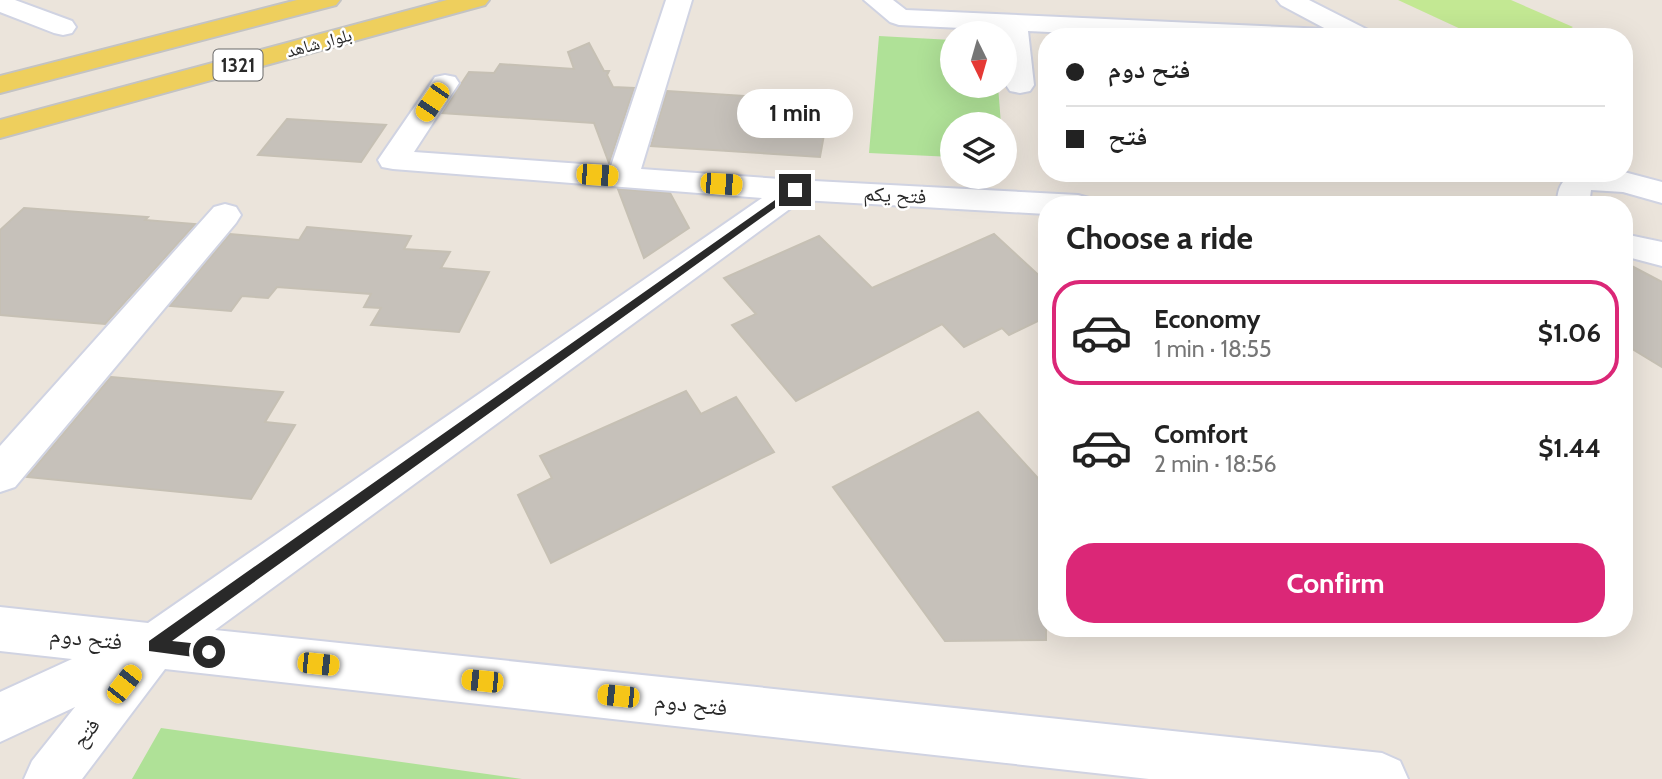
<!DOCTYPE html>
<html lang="en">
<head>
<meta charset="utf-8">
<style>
  :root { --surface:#fff; --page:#f6f6f6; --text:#222; --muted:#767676; --line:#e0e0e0; --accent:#db2777 }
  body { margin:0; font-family:Cabin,"Noto Naskh Arabic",sans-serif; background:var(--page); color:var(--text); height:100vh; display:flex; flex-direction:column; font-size:26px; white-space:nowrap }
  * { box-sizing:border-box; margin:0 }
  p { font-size:23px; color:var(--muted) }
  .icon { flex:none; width:38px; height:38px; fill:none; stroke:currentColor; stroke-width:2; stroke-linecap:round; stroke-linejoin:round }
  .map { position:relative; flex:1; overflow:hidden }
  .details { position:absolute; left:1038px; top:196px; width:595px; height:441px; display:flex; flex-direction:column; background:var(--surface); border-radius:28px; box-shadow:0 7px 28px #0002 }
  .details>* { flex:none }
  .guide { position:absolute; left:1038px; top:28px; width:595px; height:154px; border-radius:28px; box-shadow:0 7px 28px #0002; display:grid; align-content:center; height:154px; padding:0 28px; background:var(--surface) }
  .needle { width:46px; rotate:175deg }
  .fabs { position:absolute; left:940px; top:21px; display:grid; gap:14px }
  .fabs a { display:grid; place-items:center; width:77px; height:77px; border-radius:50%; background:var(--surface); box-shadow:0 7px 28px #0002; font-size:35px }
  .end { position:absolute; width:32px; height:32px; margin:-16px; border:9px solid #292929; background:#fff; box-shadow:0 0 0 4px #fff }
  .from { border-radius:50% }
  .bubble { position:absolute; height:49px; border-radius:24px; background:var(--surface); box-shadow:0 7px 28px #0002; font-size:23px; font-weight:800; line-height:49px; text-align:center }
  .car { position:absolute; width:21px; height:42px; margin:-21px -10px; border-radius:9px; box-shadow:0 0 5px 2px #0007; background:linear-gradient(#f5c518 24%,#345 0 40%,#f5c518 0 76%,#345 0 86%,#f5c518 0) }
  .guide b { display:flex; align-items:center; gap:24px; height:66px; font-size:26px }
  .guide b+b { border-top:2px solid var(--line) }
  .guide i { width:18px; height:18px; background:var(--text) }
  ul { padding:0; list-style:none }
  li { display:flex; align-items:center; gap:21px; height:105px; margin:0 14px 10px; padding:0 14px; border:4px solid transparent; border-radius:28px }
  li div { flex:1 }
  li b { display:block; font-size:26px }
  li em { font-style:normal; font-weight:800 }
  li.selected { border-color:var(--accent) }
  li>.icon { width:63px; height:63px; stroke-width:1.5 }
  h2 { padding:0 28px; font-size:32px; line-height:84px }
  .primary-button { display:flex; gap:14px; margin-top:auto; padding:14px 28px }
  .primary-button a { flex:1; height:80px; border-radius:28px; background:var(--accent); color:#fff; font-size:28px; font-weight:800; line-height:80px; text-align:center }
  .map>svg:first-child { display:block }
  .green { fill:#afe197 }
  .pitch { fill:#c3e893 }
  .building { fill:#c6c1ba; stroke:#c6c0b4; stroke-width:2 }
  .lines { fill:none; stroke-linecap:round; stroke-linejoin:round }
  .minor-casing { stroke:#d0d3e2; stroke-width:4 }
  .major-casing { stroke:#c3c3c3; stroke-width:4 }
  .minor { fill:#fff; fill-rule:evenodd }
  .major { fill:#eecf5d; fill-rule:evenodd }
  .route { fill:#292929 }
  .labels { text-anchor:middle; stroke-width:5; stroke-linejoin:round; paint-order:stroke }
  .far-street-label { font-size:18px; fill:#292929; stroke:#fff }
  .shield { fill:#fff; stroke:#696969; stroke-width:2 }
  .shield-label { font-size:19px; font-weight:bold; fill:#292929 }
  .street-label { font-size:21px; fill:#292929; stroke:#fff }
  .near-street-label { font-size:24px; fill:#292929; stroke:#fff }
</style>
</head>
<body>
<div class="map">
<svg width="1662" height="779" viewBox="0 0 1662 779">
  <rect width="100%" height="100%" fill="#ebe4db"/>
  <!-- green -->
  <path class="green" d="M879 36 952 40V86H998L1001 124H952V157L869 153Z
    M161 728 522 779H132Z"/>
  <!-- pitch -->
  <path class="pitch" d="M1398 0H1511L1573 27 1556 37H1478Z"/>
  <!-- building -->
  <path class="building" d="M589 43 604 71H609L607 75 613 87 634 88 609 163 594 123 442 113 469 72 494 73 500 64 574 69 568 52Z
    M667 91 808 100 804 116 827 118 820 157 651 146Z
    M287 119 386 125 361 162 258 155Z
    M618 189 670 193 689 228 644 258Z
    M24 208 148 217 145 220 195 224 105 324 0 315V230Z
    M307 227 411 236 404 249 450 252 441 268 489 272 459 332 371 325 381 308 364 307 371 294 277 287 268 298 242 296 231 311 170 306 230 234 299 240Z
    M994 234 1046 282V317L1009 335 1002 328 964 347 942 324 796 401 732 325 756 314 724 278 819 236 872 288Z
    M1624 262 1662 282V367L1624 344Z
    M111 377 283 392 265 422 295 425 251 499 27 477Z
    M686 391 701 414 736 397 774 452 551 563 518 495 552 478 540 456Z
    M978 412 1046 487V640L945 641 833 487Z"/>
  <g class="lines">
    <defs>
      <path id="minor" d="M0 0H15L72 21 76 27 72 33 63 35 54 33 0 12Z
        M666 0H692L641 169 795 180 1078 195 1089 198 1094 205H1046V214L802 200 215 630 1382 753 1400 761 1408 779H1149L165 669 82 779H24L32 761 75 707 0 742V692L72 659 0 651V607L148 623 762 198 393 169 382 167 378 160 435 77 445 75 455 77 459 83 414 152 611 166Z
        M864 0H893L906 10 1326 29 1281 5 1277 0H1309L1370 31 1374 37H1155L1028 31 1034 85 1030 91 1020 93 1010 91 1006 85 1004 33 1002 30 899 25 890 22Z
        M1624 172 1662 182V203L1623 192 1591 190 1589 205H1557C1557 158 1598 180 1624 172Z
        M225 204 236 207 241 215 236 223 15 487 0 492V446L214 207Z
        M1624 234 1662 242V266L1624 256Z"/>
      <path id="major" d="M297 0H340L336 5 0 93V76Z
        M447 0H489L485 5 0 138V120Z"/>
    </defs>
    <!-- minor casing -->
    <use href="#minor" class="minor-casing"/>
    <!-- major casing -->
    <use href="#major" class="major-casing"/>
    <!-- minor -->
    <use href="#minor" class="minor"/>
    <!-- major -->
    <use href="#major" class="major"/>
  </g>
  <!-- route -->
  <path class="route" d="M792 188 800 190 172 641 209 645 214 647V657L209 659 149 651V641Z"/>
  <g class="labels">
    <!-- far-street labels -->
    <g class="far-street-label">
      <text transform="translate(319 43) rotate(-15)" y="6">بلوار شاهد</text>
    </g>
    <!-- shield labels -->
    <rect class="shield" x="213.5" y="49.5" width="49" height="31" rx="5"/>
    <g class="shield-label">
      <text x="238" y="72">1321</text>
    </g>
    <!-- street labels -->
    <g class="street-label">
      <text transform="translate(895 195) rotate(3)" y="7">فتح یکم</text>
      <text transform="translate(86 733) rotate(-52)" y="7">فتح</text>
    </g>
    <!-- near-street labels -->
    <g class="near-street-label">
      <text transform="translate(86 638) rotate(6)" y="8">فتح دوم</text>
      <text transform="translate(691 704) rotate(6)" y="8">فتح دوم</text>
    </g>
  </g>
</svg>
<div class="fabs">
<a><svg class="needle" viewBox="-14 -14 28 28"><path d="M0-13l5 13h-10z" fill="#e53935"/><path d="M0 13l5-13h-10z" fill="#767676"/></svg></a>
<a><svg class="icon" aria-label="layers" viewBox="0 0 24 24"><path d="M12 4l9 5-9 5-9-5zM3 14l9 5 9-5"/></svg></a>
</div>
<i class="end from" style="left:209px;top:652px"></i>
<i class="end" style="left:795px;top:190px"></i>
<div class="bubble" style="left:737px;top:89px;width:116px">1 min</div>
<i class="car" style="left:432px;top:102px;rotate:214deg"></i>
<i class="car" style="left:597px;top:175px;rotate:94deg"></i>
<i class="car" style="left:721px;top:184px;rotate:94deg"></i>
<i class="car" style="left:318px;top:664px;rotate:96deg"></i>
<i class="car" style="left:482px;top:681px;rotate:276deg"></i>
<i class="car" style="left:124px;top:684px;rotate:38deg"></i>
<i class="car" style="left:618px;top:696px;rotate:276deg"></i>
<div class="guide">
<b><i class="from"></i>فتح دوم</b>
<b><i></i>فتح</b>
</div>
<section class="details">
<h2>Choose a ride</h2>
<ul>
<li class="selected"><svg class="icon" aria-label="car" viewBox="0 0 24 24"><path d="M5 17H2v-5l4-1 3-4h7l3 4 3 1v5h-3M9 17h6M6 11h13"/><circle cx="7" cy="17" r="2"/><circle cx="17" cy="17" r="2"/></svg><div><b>Economy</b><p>1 min · 18:55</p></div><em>$1.06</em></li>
<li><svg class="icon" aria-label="car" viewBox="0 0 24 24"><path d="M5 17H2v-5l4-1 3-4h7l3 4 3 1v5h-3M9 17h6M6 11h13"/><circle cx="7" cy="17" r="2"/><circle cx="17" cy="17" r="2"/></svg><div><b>Comfort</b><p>2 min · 18:56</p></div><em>$1.44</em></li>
</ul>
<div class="primary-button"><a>Confirm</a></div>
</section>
</div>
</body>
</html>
